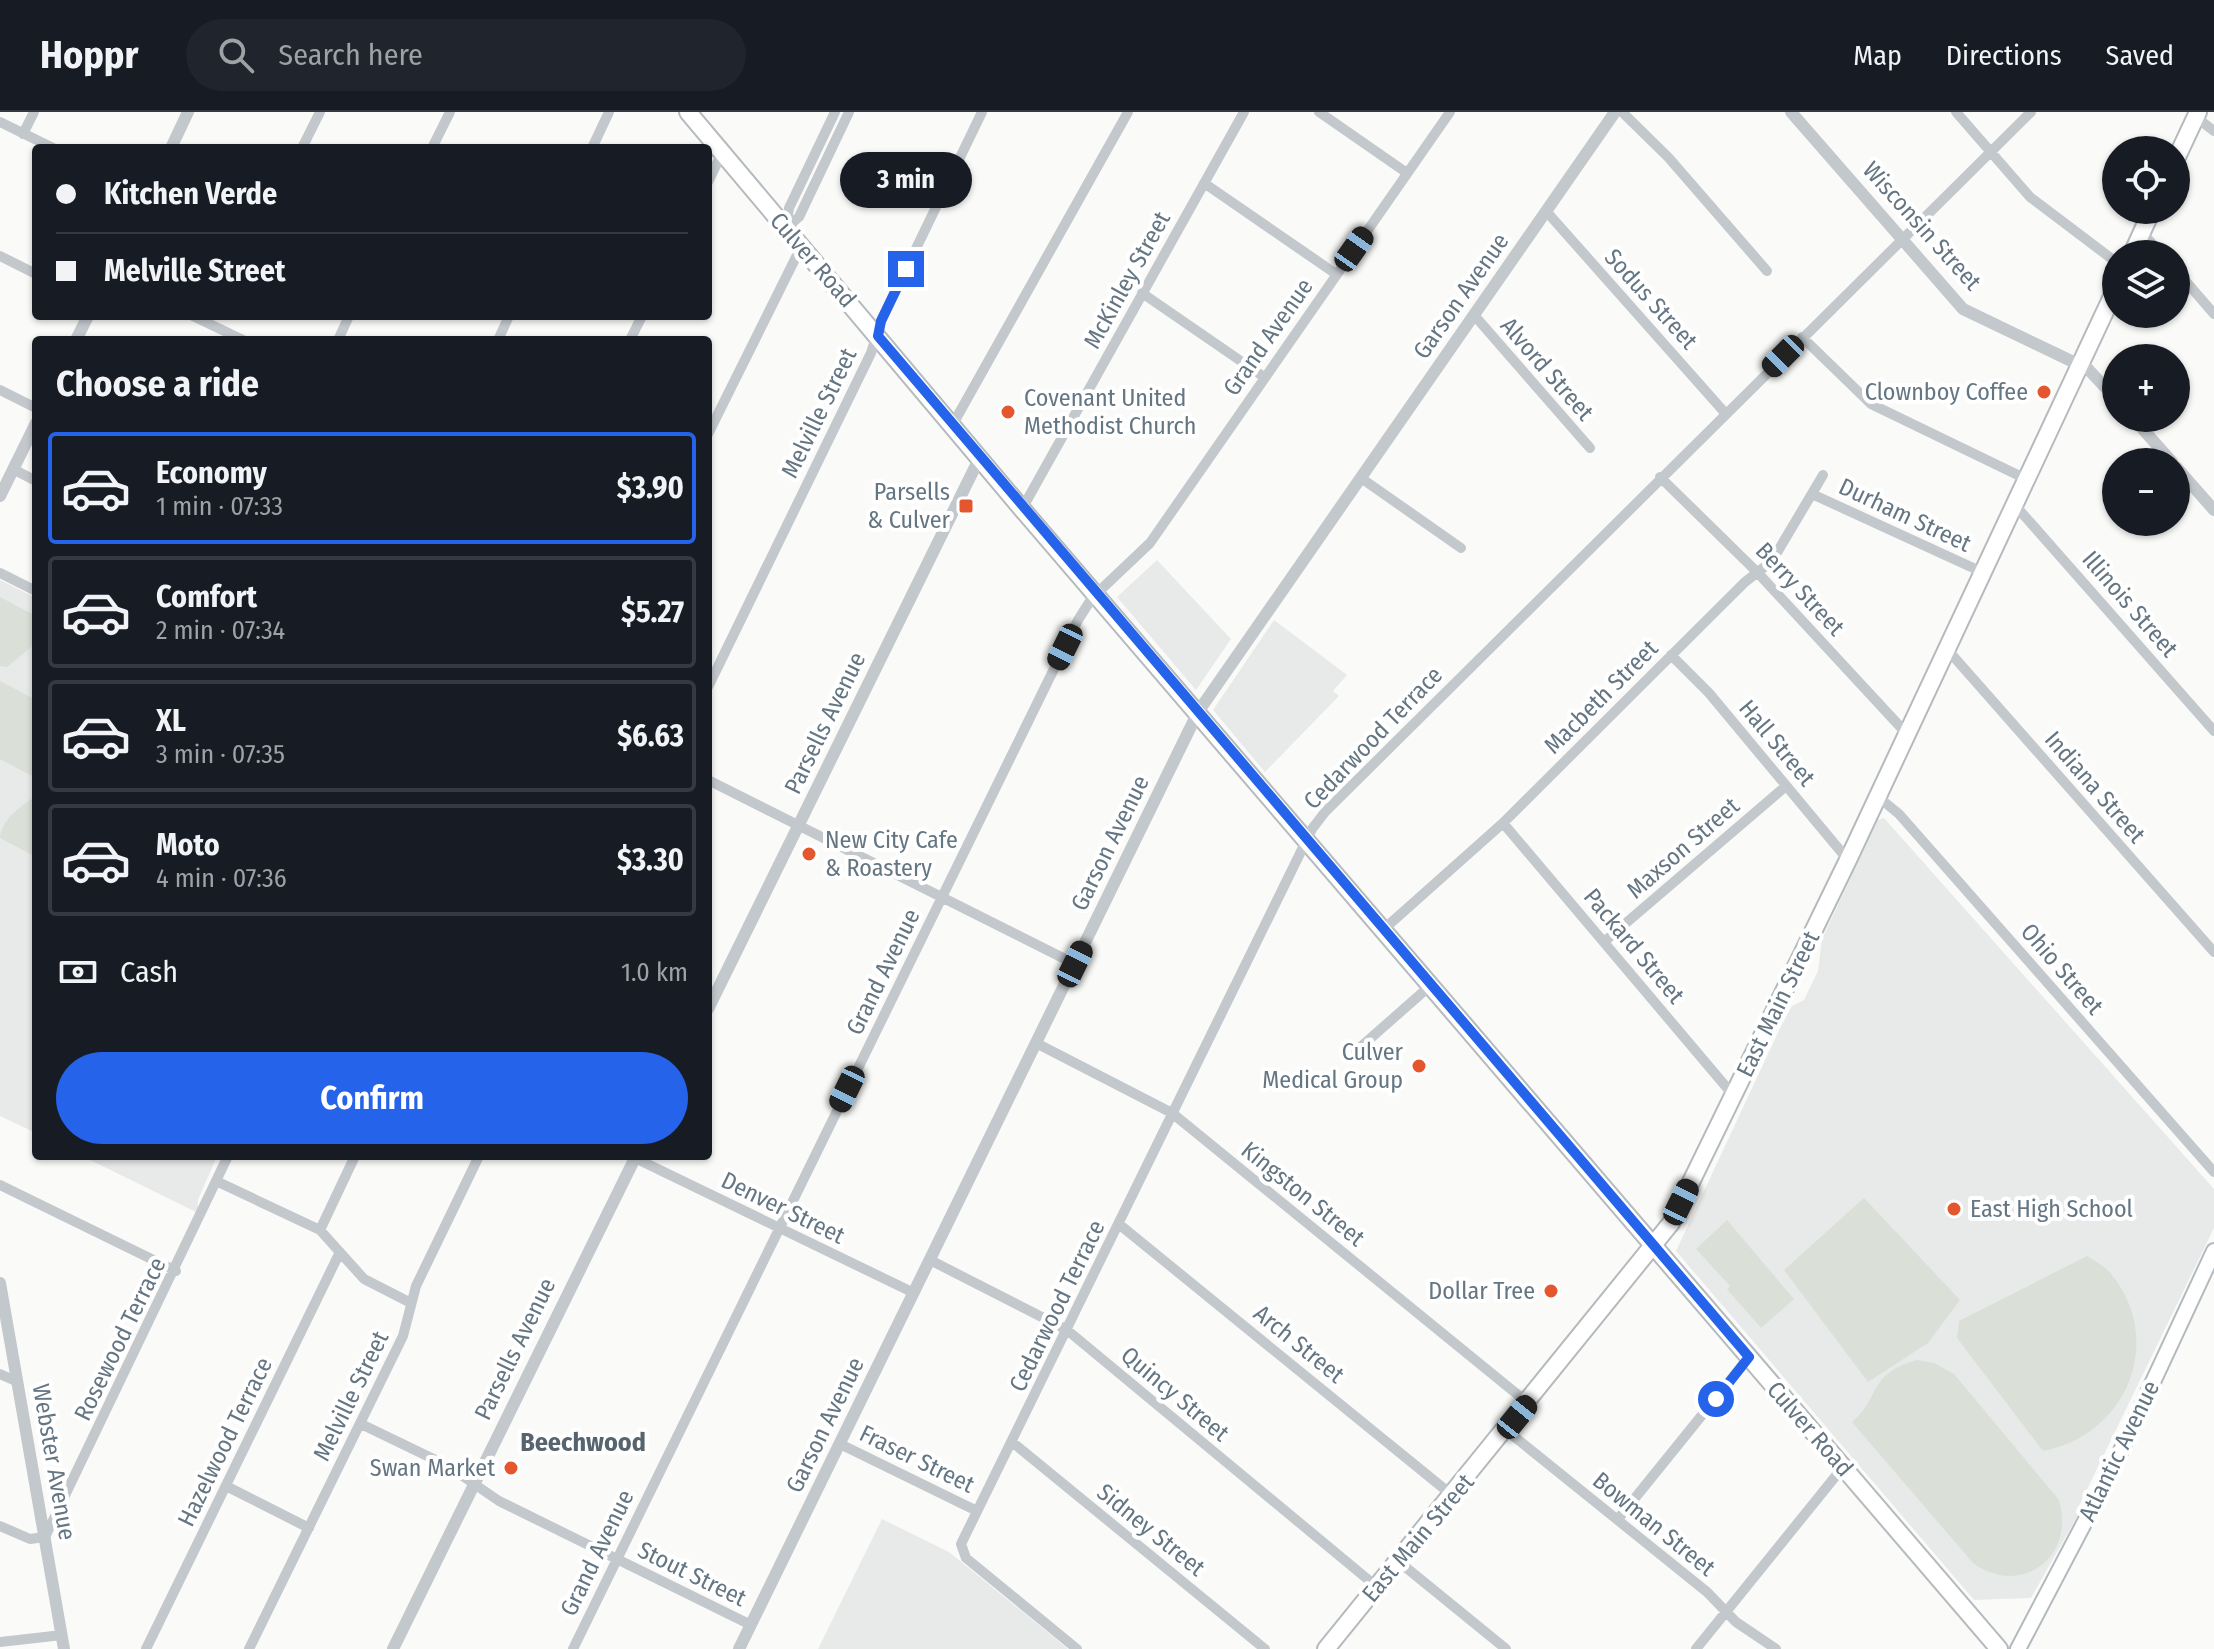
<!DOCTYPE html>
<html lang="en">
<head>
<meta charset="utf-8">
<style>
  :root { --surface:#171b24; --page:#20242c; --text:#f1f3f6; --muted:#9ea1a6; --line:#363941; --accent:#2563eb }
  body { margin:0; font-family:"Fira Sans Condensed",sans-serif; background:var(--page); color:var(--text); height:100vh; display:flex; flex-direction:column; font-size:30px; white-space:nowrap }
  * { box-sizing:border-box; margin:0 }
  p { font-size:26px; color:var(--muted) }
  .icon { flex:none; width:44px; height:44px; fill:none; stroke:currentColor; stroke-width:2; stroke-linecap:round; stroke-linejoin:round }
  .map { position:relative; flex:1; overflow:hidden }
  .sheet { position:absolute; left:32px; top:224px; width:680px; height:824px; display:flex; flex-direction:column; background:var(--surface); border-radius:8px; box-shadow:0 2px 6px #0004 }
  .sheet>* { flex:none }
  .hud { position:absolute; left:32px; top:32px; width:680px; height:176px; border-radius:8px; box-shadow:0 2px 6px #0004; display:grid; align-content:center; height:176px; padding:0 24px; background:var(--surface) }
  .controls { position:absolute; left:2102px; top:24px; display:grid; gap:16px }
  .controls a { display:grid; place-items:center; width:88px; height:88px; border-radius:50%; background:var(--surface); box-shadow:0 2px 6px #0004; font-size:40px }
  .end { position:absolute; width:36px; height:36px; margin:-18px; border:10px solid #2563eb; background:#fff; box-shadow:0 0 0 4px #fff }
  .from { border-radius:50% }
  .bubble { position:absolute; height:56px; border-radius:28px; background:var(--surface); box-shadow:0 2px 6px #0004; font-size:26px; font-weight:700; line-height:56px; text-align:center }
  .car { position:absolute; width:24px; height:48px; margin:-24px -12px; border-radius:10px; box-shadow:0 0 6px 2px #0007; background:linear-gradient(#222 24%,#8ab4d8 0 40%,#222 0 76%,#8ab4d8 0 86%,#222 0) }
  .hud b { display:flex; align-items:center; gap:28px; height:76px; font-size:30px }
  .hud b+b { border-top:2px solid var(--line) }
  .hud i { width:20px; height:20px; background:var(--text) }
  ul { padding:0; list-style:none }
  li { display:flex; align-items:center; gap:24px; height:112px; margin:0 16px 12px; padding:0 8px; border:4px solid var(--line); border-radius:8px }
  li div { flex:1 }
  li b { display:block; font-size:30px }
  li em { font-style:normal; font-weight:700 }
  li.current { border-color:var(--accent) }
  li>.icon { width:72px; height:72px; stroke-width:1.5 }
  h2 { padding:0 24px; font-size:36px; line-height:96px }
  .pay { display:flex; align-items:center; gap:20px; height:88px; padding:0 24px; font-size:30px }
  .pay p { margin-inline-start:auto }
  .cta { display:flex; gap:16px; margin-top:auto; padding:16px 24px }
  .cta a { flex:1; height:92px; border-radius:48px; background:var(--accent); color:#fff; font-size:32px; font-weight:700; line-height:92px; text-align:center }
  header { display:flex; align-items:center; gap:48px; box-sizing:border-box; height:112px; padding:0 40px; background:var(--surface); border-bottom:2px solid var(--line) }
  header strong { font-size:38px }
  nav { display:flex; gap:44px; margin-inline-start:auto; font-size:28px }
  .search { width:560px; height:72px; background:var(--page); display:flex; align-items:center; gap:20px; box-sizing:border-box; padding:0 28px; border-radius:44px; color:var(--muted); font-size:30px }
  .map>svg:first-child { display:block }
  .built { fill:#e8e9e9 }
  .pitch { fill:#dadfd7 }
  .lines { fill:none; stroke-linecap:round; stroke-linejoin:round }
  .secondary-casing { stroke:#b3babf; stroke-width:18 }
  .primary-casing { stroke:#b5babe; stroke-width:20 }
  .minor { stroke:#c3c8cc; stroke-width:10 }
  .tertiary { stroke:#c3c8cc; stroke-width:12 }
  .secondary { stroke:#fff; stroke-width:14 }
  .primary { stroke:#fff; stroke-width:16 }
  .route { stroke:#2563eb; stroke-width:10 }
  .poi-dot { fill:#e4572e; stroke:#fff; stroke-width:3 }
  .labels { text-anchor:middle; stroke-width:8; stroke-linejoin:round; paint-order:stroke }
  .street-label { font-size:24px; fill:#657683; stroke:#fff }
  .poi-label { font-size:24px; fill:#657683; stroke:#fff; text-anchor:end }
  .neighbourhood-label { font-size:26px; font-weight:bold; fill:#57646e; stroke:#fff }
</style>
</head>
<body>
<header>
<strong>Hoppr</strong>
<div class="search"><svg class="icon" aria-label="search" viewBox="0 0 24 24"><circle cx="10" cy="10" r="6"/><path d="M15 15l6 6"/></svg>Search here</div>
<nav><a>Map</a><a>Directions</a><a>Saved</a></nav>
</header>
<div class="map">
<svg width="2214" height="1537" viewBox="0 0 2214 1537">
  <rect width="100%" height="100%" fill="#fafaf8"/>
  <!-- built -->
  <path class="built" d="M1157 448 1231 527 1196 578 1117 485Z
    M0 468 36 486V1021L0 1004Z
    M1274 508 1347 563 1333 579 1339 584 1265 660 1213 598Z
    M1884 706 2214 1077V1116L2078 1396V1403L2031 1486 1974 1488 1676 1139 1781 914 1792 894 1804 888 1818 859 1822 827 1878 708Z
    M82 1044H217L198 1088V1101Z
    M882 1407 949 1440 1068 1537H818Z"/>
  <!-- pitch -->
  <path class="pitch" d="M0 485 36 504V531L7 555 0 554Z
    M0 569 36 588V666L0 647Z
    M36 684V745L0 726C2 706 21 694 36 684Z
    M1864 1086 1960 1188 1928 1231 1868 1270 1784 1158Z
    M1727 1108 1794 1187 1761 1216 1727 1177 1730 1174 1696 1137Z
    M2087 1144C2095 1149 2106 1155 2112 1163 2166 1231 2125 1324 2043 1339L1957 1226 1959 1209Z
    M1917 1248 1934 1251 1954 1262 2059 1388C2076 1445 2021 1486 1973 1451L1852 1310C1881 1286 1867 1262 1917 1248Z"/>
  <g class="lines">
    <defs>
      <path id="secondary" d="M2018 1537 2111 1360 2214 1139"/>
      <path id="primary" d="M688 0 1022 397 1999 1537
        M2176 47 2198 0
        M2132 142 2152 98
        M1326 1537 1671 1111 1848 748 2116 176"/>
    </defs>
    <!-- secondary casing -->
    <use href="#secondary" class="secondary-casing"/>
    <!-- primary casing -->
    <use href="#primary" class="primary-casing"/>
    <!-- minor -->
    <path class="minor" d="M1319 0 1407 61
      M1622 0 1668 45 1767 159
      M1956 0 2030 85 2116 150
      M2196 5 2214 19
      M0 10 53 36
      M23 22 34 0
      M302 36 320 0
      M432 36 450 0
      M592 36 609 0
      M708 70 722 41
      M1204 71 1336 162
      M1546 99 1726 302
      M786 116 799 105 849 0
      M786 116 789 96 835 0
      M2142 120 2161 142
      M0 144 36 162
      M2176 158 2214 202
      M1142 181 1264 265
      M1474 203 1590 336
      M193 204 243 228
      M1802 225 1871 292 2026 367
      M338 228 349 204
      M498 228 509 204
      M630 228 642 204
      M0 278 36 296
      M953 312 1128 0
      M708 322 801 135
      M13 357 36 369
      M1660 365 1758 461 1906 621
      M1361 366 1461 436
      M1812 382 1982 460
      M2014 392 2214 619
      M1022 397 1244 0
      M0 461 36 479
      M1946 536 2214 840
      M1671 543 1709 581 1848 748
      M708 575 871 241 881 209 982 0
      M708 668 1075 852
      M1877 684 1899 702 2214 1060
      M1503 711 1733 983
      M1384 817 1503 711 1745 470 1772 449 1823 363
      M1605 829 1786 674
      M1036 931 1172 1001 1528 1291
      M1356 939 1431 873
      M635 1046 914 1181
      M216 1069 320 1118 364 1167 411 1191
      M0 1073 176 1159
      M1120 1113 1453 1384
      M320 1118 355 1044
      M930 1148 1067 1218 1377 1475
      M0 1262 18 1270
      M361 1312 448 1354 499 1389 751 1513
      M1506 1318 1707 1480 1736 1510 1776 1537
      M1012 1330 1265 1537
      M840 1332 977 1399
      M226 1374 309 1416
      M1618 1407 1749 1245
      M0 1414 30 1427 45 1425 228 1044
      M1398 1449 1506 1537
      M0 1530 62 1523
      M146 1537 340 1140
      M249 1537 403 1224 416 1174 479 1044
      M573 1537 1078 508 1092 486 1150 431 1450 0
      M1077 1537 966 1446 961 1432 1312 717 1325 700 2031 0
      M1696 1537 1843 1355"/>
    <!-- tertiary -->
    <path class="tertiary" d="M1791 0 1963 197 2088 257 2116 287
      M171 36 188 0
      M76 228 88 204
      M2133 306 2172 350
      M2176 355 2214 398
      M0 384 36 311
      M708 897 980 345
      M0 1171 64 1537
      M393 1537 636 1044
      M739 1537 1198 600 1615 0"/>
    <!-- secondary -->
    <use href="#secondary" class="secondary"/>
    <!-- primary -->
    <use href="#primary" class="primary"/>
  </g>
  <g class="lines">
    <!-- route -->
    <path class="route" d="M906 157 881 209 878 224 1749 1245 1716 1287"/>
  </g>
  <!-- markers -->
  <g class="poi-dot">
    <circle cx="2044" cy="280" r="8"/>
    <circle cx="1008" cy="300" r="8"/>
    <rect x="958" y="386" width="16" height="16" rx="4"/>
    <circle cx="809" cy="742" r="8"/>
    <circle cx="1419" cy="954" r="8"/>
    <circle cx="1954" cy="1097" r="8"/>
    <circle cx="1551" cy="1179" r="8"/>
    <circle cx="511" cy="1356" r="8"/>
  </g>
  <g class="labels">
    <!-- street labels -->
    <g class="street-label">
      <text transform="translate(1922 114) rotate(48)" y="8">Wisconsin Street</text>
      <text transform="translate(813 148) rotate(49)" y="8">Culver Road</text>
      <text transform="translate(1127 168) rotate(-61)" y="8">McKinley Street</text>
      <text transform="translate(1461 184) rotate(-55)" y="8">Garson Avenue</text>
      <text transform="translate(1651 187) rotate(48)" y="8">Sodus Street</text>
      <text transform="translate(1268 225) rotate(-55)" y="8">Grand Avenue</text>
      <text transform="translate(1547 257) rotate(49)" y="8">Alvord Street</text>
      <text transform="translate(819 301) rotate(-64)" y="8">Melville Street</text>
      <text transform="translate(1905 403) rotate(25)" y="8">Durham Street</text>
      <text transform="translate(1800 477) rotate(47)" y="8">Berry Street</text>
      <text transform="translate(2130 492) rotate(49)" y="8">Illinois Street</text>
      <text transform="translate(1601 585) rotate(-45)" y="8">Macbeth Street</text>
      <text transform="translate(825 611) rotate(-64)" y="8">Parsells Avenue</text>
      <text transform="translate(1373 626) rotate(-46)" y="8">Cedarwood Terrace</text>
      <text transform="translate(1777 631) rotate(50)" y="8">Hall Street</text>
      <text transform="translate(2095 675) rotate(49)" y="8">Indiana Street</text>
      <text transform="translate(1110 731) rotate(-64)" y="8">Garson Avenue</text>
      <text transform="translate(1683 736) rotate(-41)" y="8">Maxson Street</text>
      <text transform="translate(1634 834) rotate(50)" y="8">Packard Street</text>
      <text transform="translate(2062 857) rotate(49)" y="8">Ohio Street</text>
      <text transform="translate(883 860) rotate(-64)" y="8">Grand Avenue</text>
      <text transform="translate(1778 892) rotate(-64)" y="8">East Main Street</text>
      <text transform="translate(1303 1082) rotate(39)" y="8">Kingston Street</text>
      <text transform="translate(783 1096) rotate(26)" y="8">Denver Street</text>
      <text transform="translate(1057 1194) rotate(-64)" y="8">Cedarwood Terrace</text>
      <text transform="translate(120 1227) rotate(-64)" y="8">Rosewood Terrace</text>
      <text transform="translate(1299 1232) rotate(39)" y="8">Arch Street</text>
      <text transform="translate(515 1237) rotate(-64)" y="8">Parsells Avenue</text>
      <text transform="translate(1175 1282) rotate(40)" y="8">Quincy Street</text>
      <text transform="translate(351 1284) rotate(-64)" y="8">Melville Street</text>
      <text transform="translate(825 1313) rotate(-64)" y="8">Garson Avenue</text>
      <text transform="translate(1810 1317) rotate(49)" y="8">Culver Road</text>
      <text transform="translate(225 1330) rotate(-64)" y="8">Hazelwood Terrace</text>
      <text transform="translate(2119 1339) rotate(-64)" y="8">Atlantic Avenue</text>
      <text transform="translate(917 1347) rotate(26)" y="8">Fraser Street</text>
      <text transform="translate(54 1350) rotate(80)" y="8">Webster Avenue</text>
      <text transform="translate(1654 1412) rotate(39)" y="8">Bowman Street</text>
      <text transform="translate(1151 1418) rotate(39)" y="8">Sidney Street</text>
      <text transform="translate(1418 1426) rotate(-50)" y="8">East Main Street</text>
      <text transform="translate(597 1441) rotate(-64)" y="8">Grand Avenue</text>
      <text transform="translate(692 1462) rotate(26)" y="8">Stout Street</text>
    </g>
    <!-- poi labels -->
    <g class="poi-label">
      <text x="2028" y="288">Clownboy Coffee</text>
      <text x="1024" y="294" text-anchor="start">Covenant United<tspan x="1024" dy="28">Methodist Church</tspan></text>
      <text x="950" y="388">Parsells<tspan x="950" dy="28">&amp; Culver</tspan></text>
      <text x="825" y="736" text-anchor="start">New City Cafe<tspan x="825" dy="28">&amp; Roastery</tspan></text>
      <text x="1403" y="948">Culver<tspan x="1403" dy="28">Medical Group</tspan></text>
      <text x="1970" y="1105" text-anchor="start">East High School</text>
      <text x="1535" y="1187">Dollar Tree</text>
      <text x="495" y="1364">Swan Market</text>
    </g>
    <!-- neighbourhood labels -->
    <g class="neighbourhood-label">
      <text x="583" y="1339">Beechwood</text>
    </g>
  </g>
</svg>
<div class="controls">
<a><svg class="icon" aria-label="locate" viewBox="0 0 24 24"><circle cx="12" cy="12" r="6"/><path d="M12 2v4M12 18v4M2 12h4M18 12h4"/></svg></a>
<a><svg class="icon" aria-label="layers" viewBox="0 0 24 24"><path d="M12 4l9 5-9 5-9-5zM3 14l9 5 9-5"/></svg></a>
<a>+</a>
<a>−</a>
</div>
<i class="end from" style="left:1716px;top:1287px"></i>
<i class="end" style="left:906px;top:157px"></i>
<div class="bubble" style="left:840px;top:40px;width:132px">3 min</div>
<i class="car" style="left:1354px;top:137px;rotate:35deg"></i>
<i class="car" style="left:1783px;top:244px;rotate:225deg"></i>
<i class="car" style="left:1065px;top:535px;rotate:206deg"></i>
<i class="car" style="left:1075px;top:852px;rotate:26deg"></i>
<i class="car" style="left:847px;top:977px;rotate:206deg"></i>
<i class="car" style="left:1681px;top:1090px;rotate:26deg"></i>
<i class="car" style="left:1517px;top:1305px;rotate:39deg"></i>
<div class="hud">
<b><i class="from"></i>Kitchen Verde</b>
<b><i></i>Melville Street</b>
</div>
<section class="sheet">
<h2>Choose a ride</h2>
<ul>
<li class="current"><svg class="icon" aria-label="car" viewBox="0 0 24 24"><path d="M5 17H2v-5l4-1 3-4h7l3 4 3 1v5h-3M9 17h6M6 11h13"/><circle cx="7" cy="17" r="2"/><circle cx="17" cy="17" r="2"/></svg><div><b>Economy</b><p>1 min · 07:33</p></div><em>$3.90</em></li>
<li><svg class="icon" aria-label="car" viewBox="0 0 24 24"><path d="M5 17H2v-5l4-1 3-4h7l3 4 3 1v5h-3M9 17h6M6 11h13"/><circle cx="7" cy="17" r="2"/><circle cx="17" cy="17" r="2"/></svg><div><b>Comfort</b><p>2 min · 07:34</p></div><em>$5.27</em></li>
<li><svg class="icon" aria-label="car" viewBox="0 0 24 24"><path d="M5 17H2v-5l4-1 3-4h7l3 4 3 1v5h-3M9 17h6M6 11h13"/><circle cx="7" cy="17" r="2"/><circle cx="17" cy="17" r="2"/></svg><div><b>XL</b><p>3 min · 07:35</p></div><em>$6.63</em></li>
<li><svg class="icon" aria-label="car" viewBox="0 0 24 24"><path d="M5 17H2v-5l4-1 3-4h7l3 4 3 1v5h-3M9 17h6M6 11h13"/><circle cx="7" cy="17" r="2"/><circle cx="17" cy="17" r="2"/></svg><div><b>Moto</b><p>4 min · 07:36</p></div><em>$3.30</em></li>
</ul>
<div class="pay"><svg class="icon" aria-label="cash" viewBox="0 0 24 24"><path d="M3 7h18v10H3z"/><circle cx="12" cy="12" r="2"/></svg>Cash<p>1.0 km</p></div>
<div class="cta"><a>Confirm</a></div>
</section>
</div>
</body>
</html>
